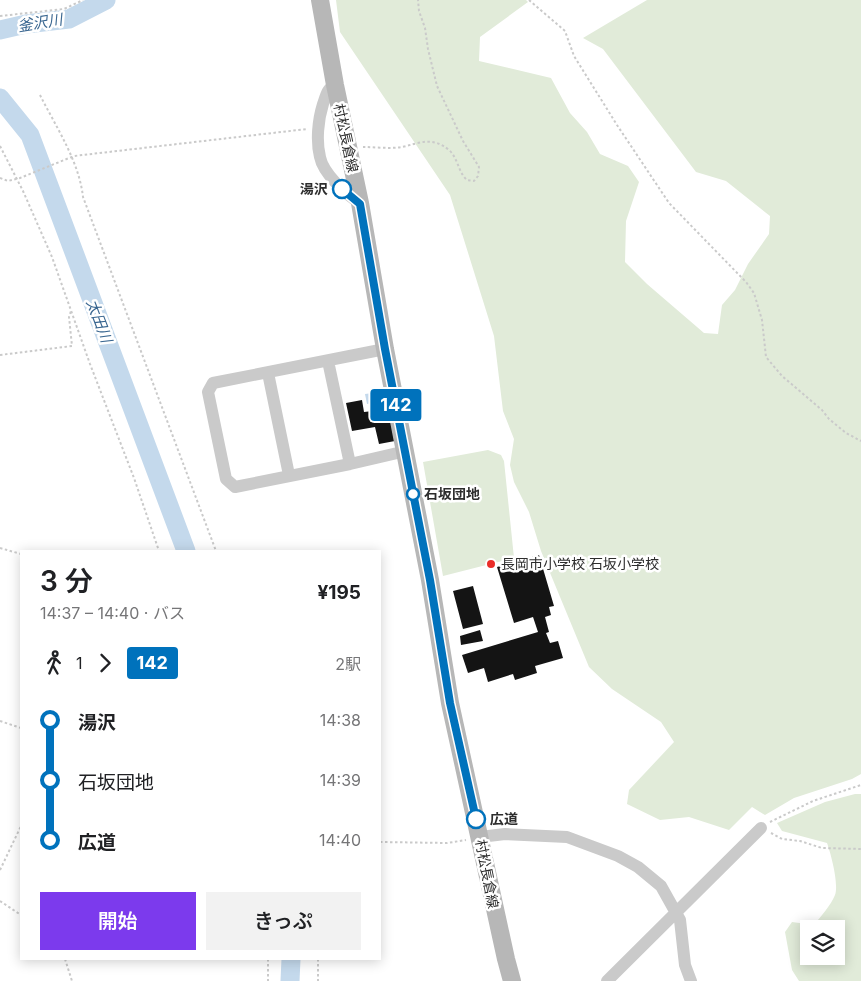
<!DOCTYPE html>
<html lang="ja">
<meta charset="utf-8">
<style>
body{margin:0;font-family:Inter,"Noto Sans JP",sans-serif;background:#f2f2f2;color:#202124;height:100vh;display:flex;flex-direction:column;font-size:19px;white-space:nowrap}
*{box-sizing:border-box;margin:0}
p{font-size:16px;color:#757577}
.icon{flex:none;width:28px;height:28px;fill:none;stroke:currentColor;stroke-width:2;stroke-linecap:round;stroke-linejoin:round}
.map{position:relative;flex:1;overflow:hidden}
.drawer{position:absolute;left:20px;top:550px;width:361px;height:410px;display:flex;flex-direction:column;background:#fff;border-radius:0px;box-shadow:0 2px 12px #0003}
.drawer>*{flex:none}
.badge{padding:0 10px;border-radius:4px;font-size:18px;line-height:32px}
.fabs{position:absolute;left:800px;top:920px;display:grid;gap:10px}
.fabs a{display:grid;place-items:center;width:45px;height:45px;border-radius:0px;background:#fff;box-shadow:0 2px 12px #0003;font-size:25px}
.map>.badge{position:absolute;translate:-50% -50%;box-shadow:0 0 0 2px #fff}
.legs{display:flex;align-items:center;gap:8px;height:55px;padding:0 20px;font-size:16px}
.legs p{margin-inline-start:auto}
.summary{display:flex;align-items:center;justify-content:space-between;height:85px;padding:0 20px}
h1{font-size:28px;font-weight:600;line-height:38px}
.button{display:flex;gap:10px;margin-top:auto;padding:10px 20px}
.button a{flex:1;height:58px;border-radius:0px;background:#7c3aed;color:#fff;font-size:20px;font-weight:600;line-height:58px;text-align:center}
.button a+a{background:#f2f2f2;color:#202124}
ul{padding:0 20px;list-style:none}
li{display:flex;align-items:center;gap:18px;height:60px;font-size:19px}
li i{display:grid;place-items:center;width:8px;height:100%;margin:0 6px;background:currentColor}
li i::after{content:'';width:12px;height:12px;margin:-6px;border:4px solid;border-radius:50%;background:#fff}
li p{margin-inline-start:auto}
li:first-child i{background:linear-gradient(#0000 50%,currentColor 0)}
li:last-child i{background:linear-gradient(currentColor 50%,#0000 0)}
.map>svg:first-child{display:block}
.green{fill:#e1ebd9;fill-rule:evenodd}
.water{fill:#c4d9ec}
.lines{fill:none;stroke-linecap:round;stroke-linejoin:round}
.river{stroke:#c4d9ec;stroke-width:19}
.building{fill:#141414}
.path{stroke:#cacaca;stroke-width:2;stroke-dasharray:2.5 2.5;stroke-linecap:butt}
.minor{stroke:#cacaca;stroke-width:12}
.secondary{stroke:#b7b7b7;stroke-width:18}
.line-1-casing{stroke:#fff;stroke-width:11}
.line-1{stroke:#0072bc;stroke-width:8}
.stop-1-dot{fill:#fff;stroke:#0072bc;stroke-width:2.5}
.poi-dot{fill:#ea2d28;stroke:#fff;stroke-width:2}
.labels{text-anchor:middle;stroke-width:5;stroke-linejoin:round;paint-order:stroke}
.street-label{font-size:14px;fill:#2d2d2d;stroke:#fff}
.stop-label{font-size:14px;font-weight:bold;fill:#2d2d2d;stroke:#fff;text-anchor:start}
.poi-label{font-size:14px;fill:#2d2d2d;stroke:#fff;text-anchor:start}
.water-label{font-size:15px;font-style:italic;fill:#396690;stroke:#fff}
</style>
<div class="map">
<svg width="861" height="981" viewBox="0 0 861 981">
<rect width="100%" height="100%" fill="#fff"/>
<path class="green" d="M336,0H526L528,2L480,37L479,61L551,78L570,113L587,132L600,154L628,166L639,182L626,221L625,262L647,284L704,333L718,334L722,305L735,290L748,264L769,234L770,216L726,181L696,172L603,49L583,38L647,0H861V774L852,779L794,798L765,815L752,807L729,830L689,817L660,820L627,804L629,790L674,742L661,722L612,689L589,667L541,551L529,512L514,482L510,465L514,439L503,411L494,336L450,195L340,32Z
M488,450L501,455L504,461L514,558L443,576L423,462Z
M855,794H861V981H799L792,970L785,932L792,922L814,925C821,916 831,905 835,895C839,884 831,854 827,843L782,831L777,823L825,802ZM809,929H836V956H809Z"/>
<path class="water" d="M388,391L389,400L367,404L365,394Z"/>
<g class="lines">
<path class="river" d="M0,30L26,24L69,19L106,0
M0,98L30,135L186,551
M290,981L291,959"/>
</g>
<path class="building" d="M362,400L364,412L373,411L372,407L387,404L395,441L379,444L375,427L352,431L346,403Z
M539,555L554,606L549,607L551,615L545,617L549,632L546,633L550,643L558,641L563,658L535,666L537,673L515,680L513,674L488,682L484,668L468,673L462,655L538,632L533,617L514,623L497,567Z
M473,586L483,624L463,629L453,591Z
M480,630L483,641L461,645L460,636Z"/>
<g class="lines">
<path class="path" d="M529,0L565,31L574,56L617,125L669,203L746,282L754,293L762,320L766,357L782,376L822,410L829,419L846,433L861,441
M0,16L64,9L83,0
M40,95C56,127 79,161 83,197L216,551
M0,146L23,191L52,257L90,364L134,478L159,551
M363,147C375,147 390,149 402,147C420,143 432,136 449,150C458,158 458,172 467,180L474,181L478,176L479,167L463,141L437,86L428,49L425,28L419,11L418,0
M0,178L8,181L20,178L74,156L307,129
M0,355L72,346L69,317L71,311
M0,548L21,554
M0,721L21,728
M770,822L813,801L861,785
M771,833L782,839L800,841L822,848L861,849
M380,842L447,843L466,840
M0,870L21,826
M0,901L21,915
M65,959L72,981
M268,959V981
M318,959V981"/>
<path class="minor" d="M335,85C327,88 326,96 323,104C318,120 316,141 320,157C323,173 346,195 360,203
M385,349L213,383L208,392L226,479L235,487L350,464L406,451
M328,361L350,464
M268,373L289,475
M480,837L505,834L567,837L618,856L638,867L661,886L680,920L685,965L691,981
M607,981L761,828"/>
<path class="secondary" d="M320,0L335,85L360,203L385,349L430,580L450,703L506,959L512,981"/>
</g>
<g class="lines">
<defs>
<path id="line-1" d="M342,189L360,204L385,349L430,580L450,703L476,819"/>
</defs>
<use href="#line-1" class="line-1-casing"/>
<use href="#line-1" class="line-1"/>
</g>
<g class="stop-1-dot">
<circle cx="342" cy="189" r="9"/>
<circle cx="413" cy="494" r="6"/>
<circle cx="476" cy="819" r="9"/>
</g>
<circle class="poi-dot" cx="491" cy="564" r="5"/>
<g class="labels">
<g class="street-label">
<text transform="translate(346 138) rotate(78)" y="5">村松長倉線</text>
<text transform="translate(487 874) rotate(79)" y="5">村松長倉線</text>
</g>
<g class="stop-label">
<text x="328" y="194" text-anchor="end">湯沢</text>
<text x="424" y="499">石坂団地</text>
<text x="490" y="824">広道</text>
</g>
<g class="poi-label">
<text x="501" y="569">長岡市小学校 石坂小学校</text>
</g>
<g class="water-label">
<text transform="translate(40 23) rotate(-9)" y="5">釜沢川</text>
<text transform="translate(99 321) rotate(69)" y="5">太田川</text>
</g>
</g>
</svg>
<div class="fabs">
<a><svg class="icon" aria-label="layers" viewBox="0 0 24 24"><path d="M12 4l9 5-9 5-9-5zM3 14l9 5 9-5"/></svg></a>
</div>
<b class="badge" style="left:396px;top:405px;background:#0072bc;color:#fff">142</b>
<section class="drawer">
<div class="summary"><div><h1>3 分</h1><p>14:37 – 14:40 · バス</p></div><b>¥195</b></div>
<div class="legs"><svg class="icon" aria-label="walk" viewBox="0 0 24 24"><circle cx="13" cy="4" r="2"/><path d="M13 8l-2 6 4 7M11 14l-3 7M7 12l3-4h3l4 4"/></svg>1<svg class="icon" aria-label="forward" viewBox="0 0 24 24"><path d="M9 5l7 7-7 7"/></svg><b class="badge" style="background:#0072bc;color:#fff">142</b><p>2駅</p></div>
<ul>
<li><i style="color:#0072bc"></i><b>湯沢</b><p>14:38</p></li>
<li><i style="color:#0072bc"></i><span>石坂団地</span><p>14:39</p></li>
<li><i style="color:#0072bc"></i><b>広道</b><p>14:40</p></li>
</ul>
<div class="button"><a>開始</a><a>きっぷ</a></div>
</section>
</div>
